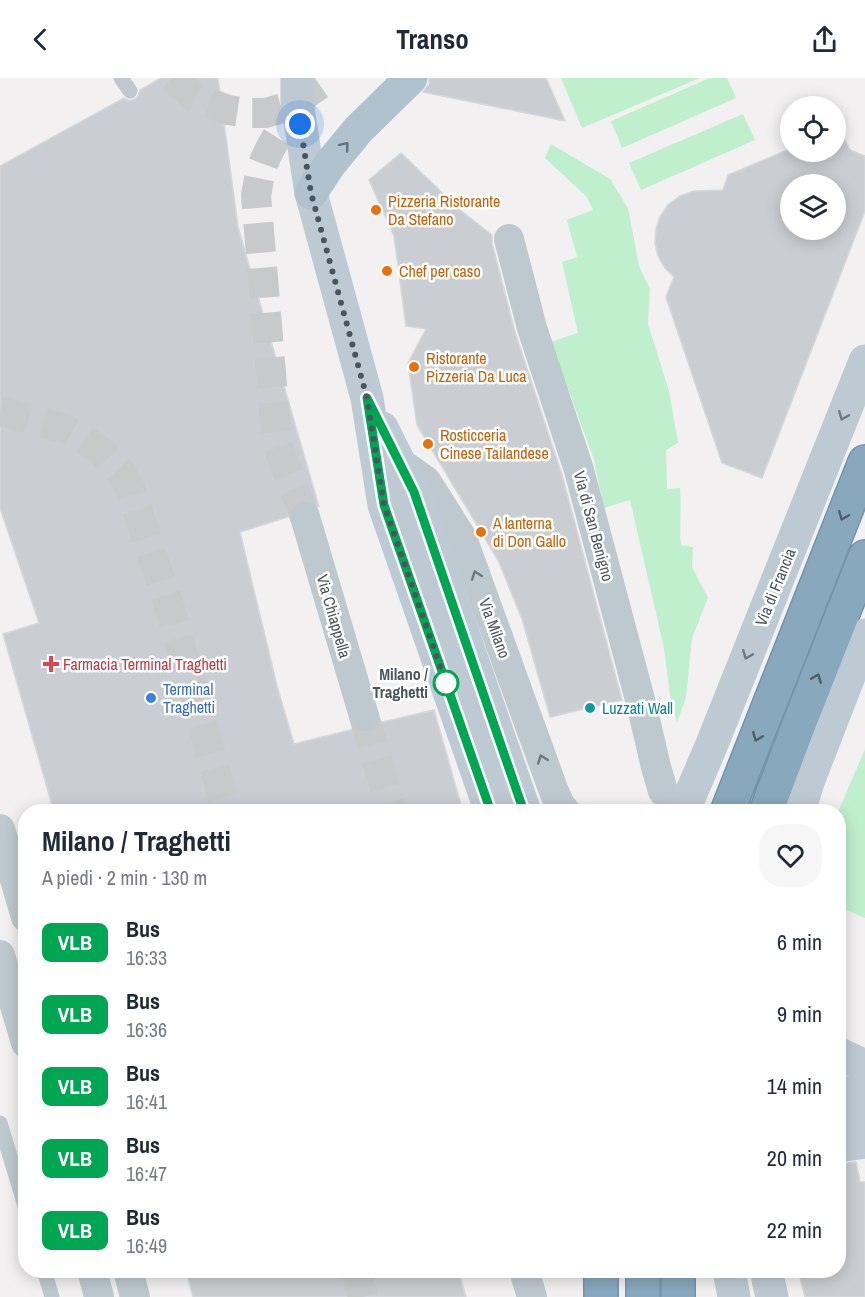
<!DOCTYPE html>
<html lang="it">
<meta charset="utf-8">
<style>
body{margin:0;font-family:"Archivo Narrow",sans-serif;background:#f6f6f7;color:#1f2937;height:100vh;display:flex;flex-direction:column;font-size:22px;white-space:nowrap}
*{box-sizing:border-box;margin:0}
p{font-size:20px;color:#747a83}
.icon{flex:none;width:33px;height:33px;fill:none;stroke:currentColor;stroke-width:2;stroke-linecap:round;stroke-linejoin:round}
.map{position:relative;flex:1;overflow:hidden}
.details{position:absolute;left:18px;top:726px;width:828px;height:474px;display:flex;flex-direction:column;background:#fff;border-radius:24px;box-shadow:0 3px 15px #0003}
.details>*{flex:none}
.badge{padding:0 12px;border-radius:9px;font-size:21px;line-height:39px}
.fabs{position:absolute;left:780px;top:18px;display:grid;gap:12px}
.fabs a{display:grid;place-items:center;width:66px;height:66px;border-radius:50%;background:#fff;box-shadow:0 3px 15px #0003;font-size:30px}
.you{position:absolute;width:30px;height:30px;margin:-15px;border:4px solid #fff;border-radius:50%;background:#1a73e8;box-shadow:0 0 0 9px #1a73e833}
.map>.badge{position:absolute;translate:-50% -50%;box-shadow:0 0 0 3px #fff}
.round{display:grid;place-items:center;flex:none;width:63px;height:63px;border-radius:24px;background:#f6f6f7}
.headline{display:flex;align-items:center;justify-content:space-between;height:102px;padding:0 24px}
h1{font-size:28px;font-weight:700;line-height:45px}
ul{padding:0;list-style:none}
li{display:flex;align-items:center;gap:18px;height:72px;padding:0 24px}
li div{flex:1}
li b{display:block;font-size:22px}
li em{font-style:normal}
li .badge{min-width:66px;font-weight:700;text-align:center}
header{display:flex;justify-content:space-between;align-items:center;height:78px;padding:0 24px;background:#fff;font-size:27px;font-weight:700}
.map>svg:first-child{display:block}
.green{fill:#bfefcd}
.building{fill:#caced2;stroke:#d4d7db;stroke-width:1.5;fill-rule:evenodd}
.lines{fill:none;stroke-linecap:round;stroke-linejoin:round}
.street-tunnel{stroke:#c8c9cb;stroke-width:30;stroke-dasharray:30 15;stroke-linecap:butt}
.highway-casing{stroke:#7493aa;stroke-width:36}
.lane{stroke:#bec9cf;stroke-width:15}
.street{stroke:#bec9cf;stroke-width:30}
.secondary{stroke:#becad3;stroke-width:33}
.primary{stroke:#b0c2ce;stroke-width:33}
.highway{stroke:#88a8be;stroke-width:33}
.oneway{stroke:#627079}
.oneway2{stroke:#6b7880}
.oneway3{stroke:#4e5d67}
.oneway4{stroke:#6b787f}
.line-casing{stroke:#fff;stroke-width:14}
.line{stroke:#00a651;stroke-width:9}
.walk{stroke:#48555d;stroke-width:6;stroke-dasharray:0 10.8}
.food-dot{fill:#e8710a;stroke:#fff;stroke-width:2}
.health-dot{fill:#e0444e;stroke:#fff;stroke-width:2}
.stop-dot{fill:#fff;stroke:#00a651;stroke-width:3}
.shop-dot{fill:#3f7fe0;stroke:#fff;stroke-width:2}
.culture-dot{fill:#0f9aa8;stroke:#fff;stroke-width:2}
.labels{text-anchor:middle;stroke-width:5;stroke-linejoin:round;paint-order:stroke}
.food-label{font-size:16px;fill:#c56008;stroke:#fff;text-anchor:start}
.street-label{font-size:16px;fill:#48555d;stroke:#fff}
.health-label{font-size:16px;fill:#be3a42;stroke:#fff;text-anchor:start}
.stop-label{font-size:16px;font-weight:bold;fill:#48555d;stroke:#fff;text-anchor:end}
.shop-label{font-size:16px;fill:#366cbe;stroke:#fff;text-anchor:start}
.culture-label{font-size:16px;fill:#0d838f;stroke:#fff;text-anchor:start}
</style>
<header><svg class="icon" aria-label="back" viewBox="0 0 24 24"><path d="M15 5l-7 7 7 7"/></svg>Transo<svg class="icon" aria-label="share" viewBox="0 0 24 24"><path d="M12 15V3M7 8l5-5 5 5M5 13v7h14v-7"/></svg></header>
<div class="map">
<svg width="865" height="1219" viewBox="0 0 865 1219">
<rect width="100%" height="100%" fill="#f2f0f0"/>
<path class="green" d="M561,0H700L582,50Z
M710,0H727L736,20L622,70L611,43Z
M743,36L755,62L641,112L629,85Z
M551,66L610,101L628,130L639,188L650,211L648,246L669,313L678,365L666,372L667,411L680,410C682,429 679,448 681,467L693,469L692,489L708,520L692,560L686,619L677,645L670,617L664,570L630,422L604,430L594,382L568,310L550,264L578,255L562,184L577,179L567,142L593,132L587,119L545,80Z
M865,671V840L839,829L838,734Z"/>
<path class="building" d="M161,0H218L238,149L319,429L316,426L310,422L300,423L292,428L288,434V439L240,454L277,608L294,666L354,651L361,655H368L376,650L379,645L434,632L463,734H54L3,556L39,545L0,430V88L124,20L130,23L135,21L138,18L140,12Z
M429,0H546L565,43L423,14L429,6Z
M839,51L850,72L865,78V133L762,400L722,385L666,219L674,199L665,190L658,178L655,165L656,151L660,139L668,127L680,118L694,113L723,112L728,97L790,71V74H836V52ZM790,106H836V152H790Z
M401,75L460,132L492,157V165L515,254L562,397L622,622L550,639L522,541L498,482L417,347L408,285L426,251L406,248L394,158L369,102Z
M856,1084L860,1104H865V1219H805L798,1192H838V1086Z
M186,1192H458L466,1219H193Z"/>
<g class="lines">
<path class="street-tunnel" d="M172,0L194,19L228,32L248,35H266L289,28L329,0
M0,333L64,350L82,360L101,373L120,393L130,410L170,531L227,734
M305,439L277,366L256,117C258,108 259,98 262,89C272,61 291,38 309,15
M364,638L392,734
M356,1192L363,1219"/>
<defs>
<path id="highway" d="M727,734L865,384
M766,734L796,654L865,479
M601,1219V1192
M643,1219V1192
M678,1219V1192"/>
</defs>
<use href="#highway" class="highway-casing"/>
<path class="lane" d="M121,0L130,13
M0,1045L26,1131
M44,1192L52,1219"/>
<path class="street" d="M509,161L532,250L579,392L642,629L656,689L663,713L679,734
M399,384L426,403L462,460L553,711L560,727L566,734
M305,439L364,638
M0,751L26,839
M0,877L26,965
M92,1192L99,1219
M128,1192L135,1219
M524,1192L532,1219"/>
<path class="secondary" d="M297,0V23L311,115L367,320L384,427L491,734
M382,350L414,414L525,734
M683,734L712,666L865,283
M799,734L808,704L865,557
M838,975L865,988
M838,1013L846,1015L865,1017
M838,1042L865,1043
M838,1068L865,1064
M729,1192L734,1219
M766,1192L772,1219"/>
<path class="primary" d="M311,115L330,86L358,52L411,0"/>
<use href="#highway" class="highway"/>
</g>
<defs><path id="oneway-chevron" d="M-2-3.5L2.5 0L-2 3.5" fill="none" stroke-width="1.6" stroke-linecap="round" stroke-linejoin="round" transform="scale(1.5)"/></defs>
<use class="oneway" href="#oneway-chevron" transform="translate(345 68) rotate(-50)"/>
<g class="oneway2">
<use href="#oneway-chevron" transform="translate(843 338) rotate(112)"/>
<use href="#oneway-chevron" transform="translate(747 577) rotate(112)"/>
</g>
<g class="oneway3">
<use href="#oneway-chevron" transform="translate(843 438) rotate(112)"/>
<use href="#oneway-chevron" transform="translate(817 600) rotate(-68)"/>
<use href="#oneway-chevron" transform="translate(757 659) rotate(112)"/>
</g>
<g class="oneway4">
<use href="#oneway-chevron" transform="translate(476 497) rotate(-110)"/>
<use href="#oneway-chevron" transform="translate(542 681) rotate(-110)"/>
</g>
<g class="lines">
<defs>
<path id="line" d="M491,734L384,427L367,320L414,414L524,734"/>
</defs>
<use href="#line" class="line-casing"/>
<use href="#line" class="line"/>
<path class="walk" d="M300,46L311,115L367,320L384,427L446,605"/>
</g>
<g class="food-dot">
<circle cx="376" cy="132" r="6"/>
<circle cx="387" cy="193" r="6"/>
<circle cx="414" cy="289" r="6"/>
<circle cx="428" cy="366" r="6"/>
<circle cx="481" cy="454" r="6"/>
</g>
<path class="health-dot" d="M48 577h6v6h6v6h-6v6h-6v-6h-6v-6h6z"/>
<circle class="stop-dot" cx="446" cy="605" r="12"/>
<circle class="shop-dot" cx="151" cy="620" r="6"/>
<circle class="culture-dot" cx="590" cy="630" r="6"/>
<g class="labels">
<g class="food-label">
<text x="388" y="129">Pizzeria Ristorante<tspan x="388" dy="18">Da Stefano</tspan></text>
<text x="399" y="199">Chef per caso</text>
<text x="426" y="286">Ristorante<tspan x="426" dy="18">Pizzeria Da Luca</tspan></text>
<text x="440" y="363">Rosticceria<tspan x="440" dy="18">Cinese Tailandese</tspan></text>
<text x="493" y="451">A lanterna<tspan x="493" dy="18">di Don Gallo</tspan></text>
</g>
<g class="street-label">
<text transform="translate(594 448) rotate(75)" y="6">Via di San Benigno</text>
<text transform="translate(775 509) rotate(-68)" y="6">Via di Francia</text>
<text transform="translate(334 538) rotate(74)" y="6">Via Chiappella</text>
<text transform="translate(495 550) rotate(70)" y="6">Via Milano</text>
</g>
<g class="health-label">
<text x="63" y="592">Farmacia Terminal Traghetti</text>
</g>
<g class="stop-label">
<text x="428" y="602">Milano /<tspan x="428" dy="18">Traghetti</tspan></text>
</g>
<g class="shop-label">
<text x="163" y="617">Terminal<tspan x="163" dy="18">Traghetti</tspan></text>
</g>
<g class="culture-label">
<text x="602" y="636">Luzzati Wall</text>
</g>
</g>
</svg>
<div class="fabs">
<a><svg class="icon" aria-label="locate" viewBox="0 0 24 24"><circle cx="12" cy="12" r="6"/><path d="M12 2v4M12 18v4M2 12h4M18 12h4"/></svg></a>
<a><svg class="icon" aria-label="layers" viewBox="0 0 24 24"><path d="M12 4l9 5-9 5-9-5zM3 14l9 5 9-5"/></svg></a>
</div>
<div class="you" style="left:300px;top:46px"></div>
<section class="details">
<div class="headline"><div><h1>Milano / Traghetti</h1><p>A piedi · 2 min · 130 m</p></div><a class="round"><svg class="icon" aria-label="heart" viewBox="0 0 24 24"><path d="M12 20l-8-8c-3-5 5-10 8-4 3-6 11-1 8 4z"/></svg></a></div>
<ul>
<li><span class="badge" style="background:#00a651;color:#fff">VLB</span><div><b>Bus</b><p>16:33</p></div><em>6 min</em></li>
<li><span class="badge" style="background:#00a651;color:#fff">VLB</span><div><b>Bus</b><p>16:36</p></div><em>9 min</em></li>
<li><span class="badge" style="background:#00a651;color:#fff">VLB</span><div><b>Bus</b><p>16:41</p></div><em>14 min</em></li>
<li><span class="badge" style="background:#00a651;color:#fff">VLB</span><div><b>Bus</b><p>16:47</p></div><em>20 min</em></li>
<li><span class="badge" style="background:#00a651;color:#fff">VLB</span><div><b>Bus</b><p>16:49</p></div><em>22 min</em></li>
</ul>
</section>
</div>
